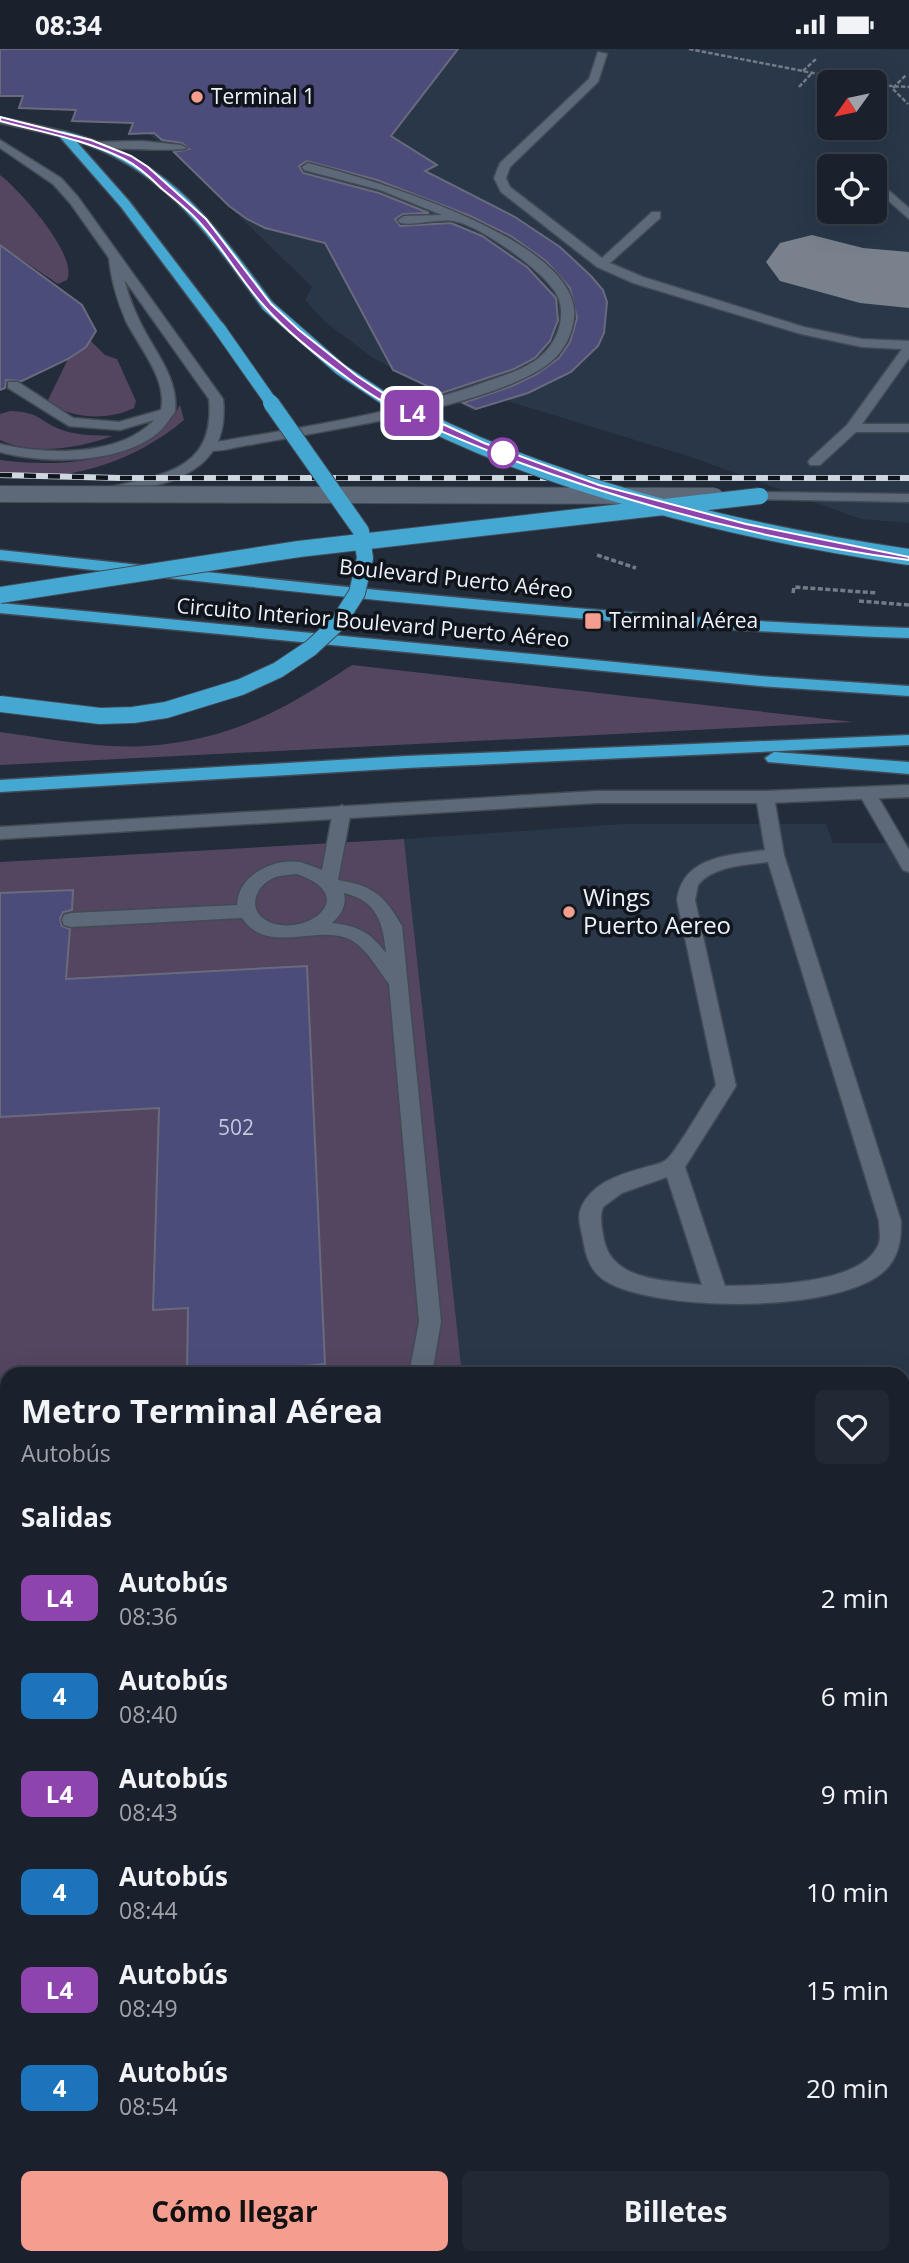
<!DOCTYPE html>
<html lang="es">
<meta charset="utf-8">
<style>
body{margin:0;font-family:"Open Sans",sans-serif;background:#232934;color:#f1f3f6;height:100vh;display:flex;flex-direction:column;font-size:26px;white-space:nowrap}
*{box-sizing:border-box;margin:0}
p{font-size:23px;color:#9fa3a9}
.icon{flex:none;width:38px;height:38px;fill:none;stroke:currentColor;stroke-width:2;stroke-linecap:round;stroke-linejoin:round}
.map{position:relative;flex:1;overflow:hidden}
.drawer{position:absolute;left:0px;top:1318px;width:910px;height:898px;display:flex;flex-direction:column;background:#1a212c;border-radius:21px 21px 0 0;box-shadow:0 7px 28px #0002,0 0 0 2px #383e48}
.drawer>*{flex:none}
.badge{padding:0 14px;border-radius:10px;font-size:24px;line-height:46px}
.needle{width:46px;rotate:237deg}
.buttons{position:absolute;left:817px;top:21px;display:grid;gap:14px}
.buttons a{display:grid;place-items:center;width:70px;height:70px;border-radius:10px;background:#1a212c;box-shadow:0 7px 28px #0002,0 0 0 2px #383e48;font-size:35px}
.map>.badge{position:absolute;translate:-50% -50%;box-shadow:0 0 0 4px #fff}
h2{padding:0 21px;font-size:26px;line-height:63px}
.round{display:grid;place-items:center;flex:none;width:74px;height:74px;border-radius:10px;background:#232934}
.headline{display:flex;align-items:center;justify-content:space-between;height:119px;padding:0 21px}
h1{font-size:33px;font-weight:700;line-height:52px}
.cta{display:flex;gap:14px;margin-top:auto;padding:14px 21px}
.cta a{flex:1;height:80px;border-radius:10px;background:#f59d8e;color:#111;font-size:28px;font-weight:700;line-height:80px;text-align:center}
.cta a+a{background:#232934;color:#f1f3f6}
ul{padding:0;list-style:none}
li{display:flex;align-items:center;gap:21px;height:98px;padding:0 21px}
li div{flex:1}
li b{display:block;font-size:26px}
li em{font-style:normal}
li .badge{min-width:77px;font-weight:700;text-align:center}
.status{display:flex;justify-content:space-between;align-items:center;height:49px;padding:0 35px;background:#1a212c;direction:ltr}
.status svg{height:19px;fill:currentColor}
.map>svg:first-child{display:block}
.built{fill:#293749;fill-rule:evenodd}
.green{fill:#544560}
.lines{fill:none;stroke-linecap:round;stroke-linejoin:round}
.taxiway{fill:#78818c;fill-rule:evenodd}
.building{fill:#4c4c7b;stroke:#6a6a7d;stroke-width:2}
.service-casing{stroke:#424a55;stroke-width:3}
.tertiary-casing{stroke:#424a55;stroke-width:3}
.secondary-casing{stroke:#424a55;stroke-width:3}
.motorway-casing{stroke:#424a55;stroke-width:3}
.path-far1{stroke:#737b87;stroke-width:2.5;stroke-dasharray:4.5 2;stroke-linecap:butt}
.path{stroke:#737b87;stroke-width:3.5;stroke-dasharray:5 2.5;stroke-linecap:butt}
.service{fill:#5d6978;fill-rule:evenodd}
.tertiary{fill:#5d6978;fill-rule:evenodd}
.secondary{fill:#5d6978;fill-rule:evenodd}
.motorway{fill:#44a8d2;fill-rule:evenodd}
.rail-casing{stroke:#ced6df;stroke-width:6}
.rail{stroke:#10151b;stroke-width:4.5;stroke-dasharray:12;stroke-linecap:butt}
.tertiary-bridge-casing{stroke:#424a55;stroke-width:18;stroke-linecap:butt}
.motorway-bridge-far1-casing{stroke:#424a55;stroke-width:14;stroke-linecap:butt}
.motorway-bridge-casing{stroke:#424a55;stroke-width:18;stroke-linecap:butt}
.path-bridge{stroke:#737b87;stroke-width:3.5;stroke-dasharray:5 2.5;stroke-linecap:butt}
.tertiary-bridge{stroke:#5d6978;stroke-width:16}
.motorway-bridge-far1{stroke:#44a8d2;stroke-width:12}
.motorway-bridge{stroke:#44a8d2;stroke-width:16}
.line{fill:#8e44ad;stroke:#fff;stroke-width:2}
.poi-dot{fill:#f59d8e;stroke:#10151b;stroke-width:2.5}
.stop-dot{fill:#fff;stroke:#8e44ad;stroke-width:3.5}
.labels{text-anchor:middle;stroke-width:7;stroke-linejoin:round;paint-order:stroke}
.far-poi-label{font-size:21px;fill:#ebf2fb;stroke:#10151b;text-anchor:start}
.far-street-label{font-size:21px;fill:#ebf2fb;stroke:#10151b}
.number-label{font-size:21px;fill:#c3c8db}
.poi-label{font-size:24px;fill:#ebf2fb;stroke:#10151b;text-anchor:start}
</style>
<div class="status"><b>08:34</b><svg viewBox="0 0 49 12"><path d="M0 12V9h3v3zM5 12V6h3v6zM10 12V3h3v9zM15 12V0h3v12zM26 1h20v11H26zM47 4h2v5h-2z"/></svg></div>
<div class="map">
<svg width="909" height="2214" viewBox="0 0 909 2214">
<rect width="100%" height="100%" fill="#232c3a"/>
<path class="built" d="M0,0H909V474L861,470L691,408L507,352L473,362L372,308L325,273L305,251L312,238L170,100L130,73L0,44ZM830,33H875V79H830ZM830,117H875V163H830Z
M623,775H826L833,794H909V2214H0V2044L7,2043V2208H903V1325H462L404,790Z"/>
<path class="green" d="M0,126C19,140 79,207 67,231L58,235L0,196Z
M90,291L105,306L117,310L136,352L134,359C107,372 72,370 47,353L68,310Z
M180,356L184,371C130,416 70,431 0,429V411C57,419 150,415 180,356Z
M10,362C41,363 38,372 62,381C78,387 96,386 113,387C79,399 34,407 0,391V365Z
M352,616L853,673L0,716V683C47,689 97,700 145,697C229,692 284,661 352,616Z
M404,790L462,1325H7V2043L0,2044V813Z"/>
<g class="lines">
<path class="taxiway" d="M812,186L863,199L909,203V259L860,254L780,232L766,213L780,194Z"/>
</g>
<path class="building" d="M0,0H458L391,87L437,116L425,122L515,168L560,198L591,227L603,241L607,253L604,284L598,297L571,323L528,344L476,360L463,354L512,337L537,325L559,309L570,293L577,269L570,239L546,212L511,187L468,166L377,131L307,112L299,117L303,124L379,144L429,164L403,165L395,170L400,177L451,174L482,187L527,218L556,249L558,271L550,292L535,309L514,320L442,344L393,321L325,194L265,179L247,170L229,157L174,103L189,100L182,94L162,91L154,84L129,85L133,74L72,72L76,61L19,59L23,47H0Z
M0,196L82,256L96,282L86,298L68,310L22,332L6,331L5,339L0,341Z
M73,841L72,861L63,863L60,870L62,877L70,880L66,930L307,917L325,1315L293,1318V1325H187L188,1259L153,1261L159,1059L0,1068V844Z"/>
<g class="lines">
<defs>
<path id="service" d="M598,3L607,5L598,33L510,118L506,129L510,138L602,209L652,163H660V169L610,214L643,228L804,278L862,290L909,292V309L862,375H909V383H856L820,416H810L808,413L810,410L847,376L902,300L862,298L801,285L633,234L597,218L501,143L494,129L500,114L589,30Z
M142,92L181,96L187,99C181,103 113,99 99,99L93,96L99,93Z
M308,114C367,129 583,191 574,269C572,285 565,300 553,311C515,345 394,370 342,379C310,385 279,391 248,396C235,398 218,404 206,401L204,398L206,395L211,394C303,378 397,365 485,333C505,326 527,320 542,306C558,292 566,267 558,248C547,224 484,180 458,173C440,168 418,177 400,174L398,171L404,167L442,166L380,141L304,121L302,118Z
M887,140L909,159V170L883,147L881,144Z
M115,205L121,209C123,232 130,252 140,273C154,302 179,329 175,363C168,372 163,381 154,387C115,415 44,415 0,403V395C45,406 120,408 154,371L120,381L69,377L8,339V333H18L73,369L119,373L161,361C168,331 139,298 126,272C117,251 111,231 109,209Z
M868,739L874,741L909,801V823L903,821L859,745Z
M765,742L774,748L784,806L901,1172C901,1189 900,1203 889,1217C850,1266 653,1264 604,1231C590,1222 585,1205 583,1190C581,1180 577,1168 581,1159C592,1133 621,1125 646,1118C652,1116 661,1115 666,1111C675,1105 707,1049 716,1036L677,851C683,807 729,806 765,801L756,748ZM768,813L879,1172C879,1179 881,1188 879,1194C864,1237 762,1236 725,1237L685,1118L736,1037L695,851L698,836C713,817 745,816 768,813ZM667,1128L702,1236C667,1231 613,1233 604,1191C602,1180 599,1169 603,1158L622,1144Z
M342,756L351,762L338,831C374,837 384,846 402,877L441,1273L432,1325H409L419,1273L389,935C378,921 366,898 349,890C316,875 267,907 242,869L71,878L64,876L62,871L64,866L71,864L237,856C238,826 273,809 300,813C307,815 315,818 322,821L333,762ZM297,825C366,849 298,893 264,870C246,857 258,834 276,828C282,826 290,826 297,825ZM344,844C378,852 383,875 386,904C370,883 358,877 332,874C341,866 347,856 344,844Z
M909,1340V1360L903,1361V1341Z
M759,2208H794L797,2214H761Z"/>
<path id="tertiary" d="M0,68L67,83L69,85L63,88L0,74Z
M0,91L61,129L78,148L223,350C231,425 167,436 107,447L100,443L102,440C158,426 216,424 209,350L70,154L53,135L0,99Z
M760,443L909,445V453L755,450L753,447L755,444Z"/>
<path id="secondary" d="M909,736V748L765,754H597L0,790V778L597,742H765Z"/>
<path id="motorway" d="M63,82C171,109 210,171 273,254V260H263C210,188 165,120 76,92L129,152L226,279L224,282H214L121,158L59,87V83Z
M0,501C303,533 605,569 909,579V589C604,579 303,543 0,511Z
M0,554L760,627L909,637V647L760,637L0,564Z
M909,686V696L406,719L0,743V731L406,707Z
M774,703L909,713V725L768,713L765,709Z"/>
</defs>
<use href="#service" class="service-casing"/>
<use href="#tertiary" class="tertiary-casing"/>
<use href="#secondary" class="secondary-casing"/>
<use href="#motorway" class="motorway-casing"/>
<path class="path-far1" d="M689,0L860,33
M803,22L817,9
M875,36L909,38
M799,38L812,24
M893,39L906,26
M893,40L908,55"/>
<path class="path" d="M597,506L636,519
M793,544L794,538L877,544"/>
<use href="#service" class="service"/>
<use href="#tertiary" class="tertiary"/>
<use href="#secondary" class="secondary"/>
<use href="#motorway" class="motorway"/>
<defs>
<path id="rail" d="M0,426L120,429H909"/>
</defs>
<use href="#rail" class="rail-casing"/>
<use href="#rail" class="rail"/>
<defs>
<path id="tertiary-bridge" d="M0,445L715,447"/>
<path id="motorway-bridge-far1" d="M268,257L340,320L394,356
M219,279L273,356"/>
<path id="motorway-bridge" d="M391,354C543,437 739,483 909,508
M0,546L299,500L760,447
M0,655L100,667L133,666L166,661L241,638L278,621L311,599L338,574L357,544L365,509L361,482L271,354"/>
</defs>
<use href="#tertiary-bridge" class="tertiary-bridge-casing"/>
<use href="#motorway-bridge-far1" class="motorway-bridge-far1-casing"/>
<use href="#motorway-bridge" class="motorway-bridge-casing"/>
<path class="path-bridge" d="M859,552L909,556"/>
<use href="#tertiary-bridge" class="tertiary-bridge"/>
<use href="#motorway-bridge-far1" class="motorway-bridge-far1"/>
<use href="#motorway-bridge" class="motorway-bridge"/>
</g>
<path class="line" d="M0,68L91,91L131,107L148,118L206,170L271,255L299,281L357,327L392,350L434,371L484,394L599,436L746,475L909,508V511C775,493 642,459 515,412C458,390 398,367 349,330C320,309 289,285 265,258C241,232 224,200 200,174C189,161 174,150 161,139C150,128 138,117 124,110C84,90 40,83 0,72Z"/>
<g class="poi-dot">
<circle cx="197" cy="48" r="7"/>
<rect x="584" y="563" width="18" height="18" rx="3.5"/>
<circle cx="569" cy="863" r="7"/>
</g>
<circle class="stop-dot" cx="503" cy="404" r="14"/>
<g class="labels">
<g class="far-poi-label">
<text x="211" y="55">Terminal 1</text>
<text x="609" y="579">Terminal Aérea</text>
</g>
<g class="far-street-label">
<text transform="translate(456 530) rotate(6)" y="7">Boulevard Puerto Aéreo</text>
<text transform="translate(373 574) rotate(5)" y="7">Circuito Interior Boulevard Puerto Aéreo</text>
</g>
<g class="number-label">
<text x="236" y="1086">502</text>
</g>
<g class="poi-label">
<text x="583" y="857">Wings<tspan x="583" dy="28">Puerto Aereo</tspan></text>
</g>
</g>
</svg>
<div class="buttons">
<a><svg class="needle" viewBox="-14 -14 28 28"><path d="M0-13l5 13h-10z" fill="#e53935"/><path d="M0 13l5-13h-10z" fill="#9fa3a9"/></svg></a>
<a><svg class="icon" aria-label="locate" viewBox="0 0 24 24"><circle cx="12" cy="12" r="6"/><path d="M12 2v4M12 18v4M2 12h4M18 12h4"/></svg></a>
</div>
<b class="badge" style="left:412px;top:364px;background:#8e44ad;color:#fff">L4</b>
<section class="drawer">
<div class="headline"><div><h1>Metro Terminal Aérea</h1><p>Autobús</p></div><a class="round"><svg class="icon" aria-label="heart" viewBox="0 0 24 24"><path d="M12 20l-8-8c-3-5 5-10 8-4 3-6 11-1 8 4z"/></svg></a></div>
<h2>Salidas</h2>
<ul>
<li><span class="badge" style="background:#8e44ad;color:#fff">L4</span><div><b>Autobús</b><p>08:36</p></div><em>2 min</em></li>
<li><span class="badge" style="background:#1c75bc;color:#fff">4</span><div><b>Autobús</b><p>08:40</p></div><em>6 min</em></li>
<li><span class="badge" style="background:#8e44ad;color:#fff">L4</span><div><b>Autobús</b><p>08:43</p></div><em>9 min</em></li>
<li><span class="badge" style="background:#1c75bc;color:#fff">4</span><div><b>Autobús</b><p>08:44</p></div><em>10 min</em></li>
<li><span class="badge" style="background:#8e44ad;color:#fff">L4</span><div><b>Autobús</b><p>08:49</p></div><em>15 min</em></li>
<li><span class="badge" style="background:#1c75bc;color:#fff">4</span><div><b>Autobús</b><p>08:54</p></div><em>20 min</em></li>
</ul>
<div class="cta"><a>Cómo llegar</a><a>Billetes</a></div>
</section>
</div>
